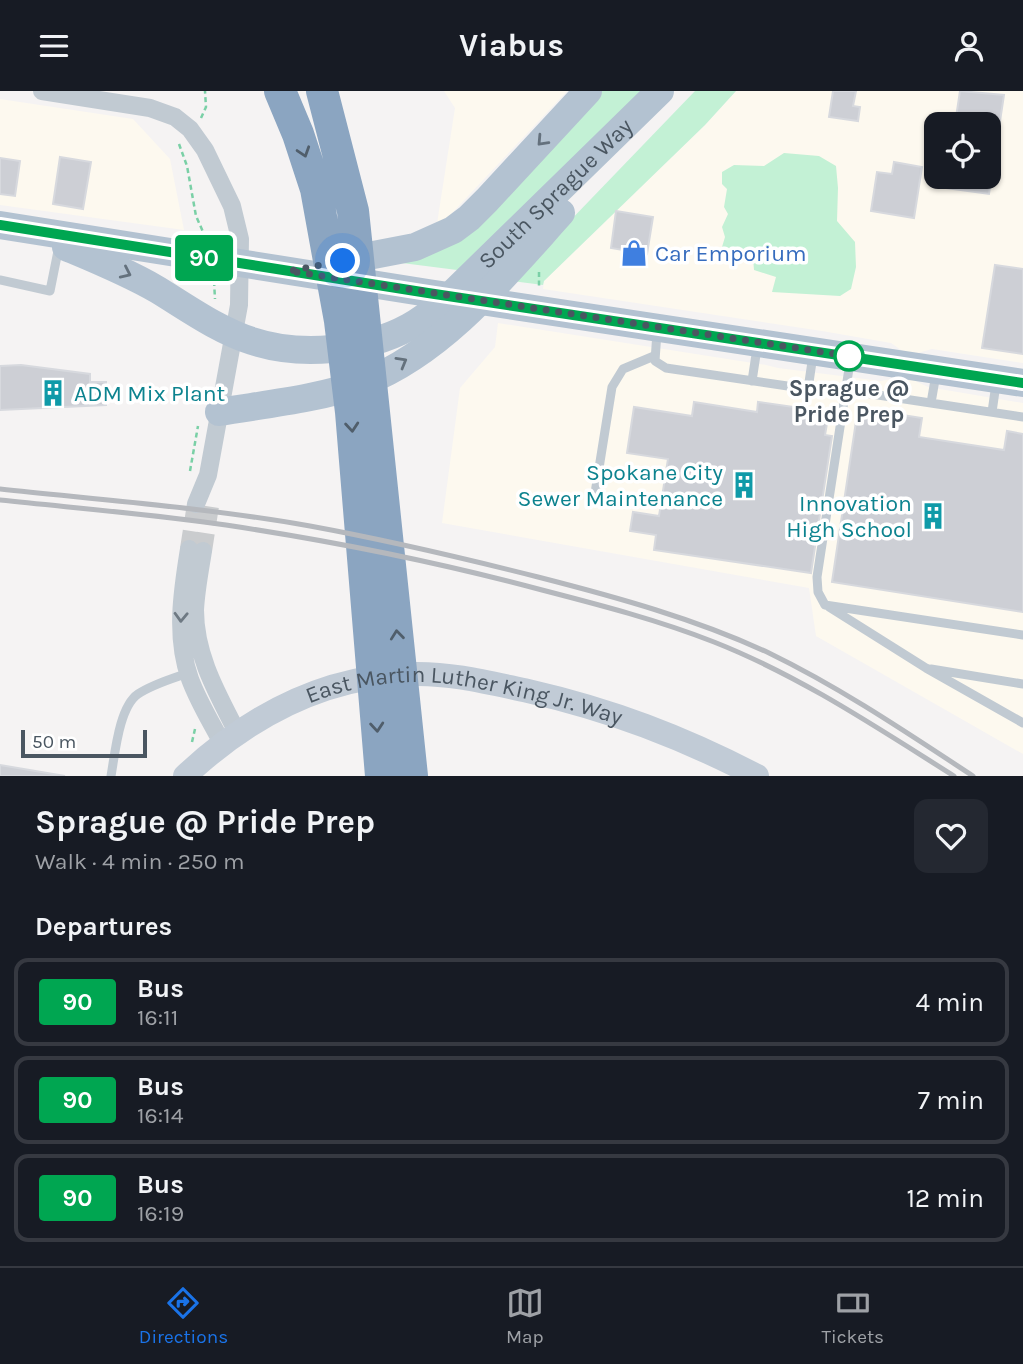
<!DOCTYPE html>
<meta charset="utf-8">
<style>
body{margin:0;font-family:Karla,sans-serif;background:#242831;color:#f1f3f6;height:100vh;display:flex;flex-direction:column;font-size:26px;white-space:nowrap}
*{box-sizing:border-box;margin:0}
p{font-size:23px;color:#9ea1a6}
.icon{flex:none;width:38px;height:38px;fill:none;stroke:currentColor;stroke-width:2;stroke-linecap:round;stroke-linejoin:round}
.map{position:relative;height:685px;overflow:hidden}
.side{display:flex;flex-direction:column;background:#171b24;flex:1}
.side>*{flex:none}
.badge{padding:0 14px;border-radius:5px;font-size:24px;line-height:46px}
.tools{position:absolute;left:924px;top:21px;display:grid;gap:14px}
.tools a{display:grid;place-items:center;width:77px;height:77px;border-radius:14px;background:#171b24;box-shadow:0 2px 5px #0004;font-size:35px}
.scale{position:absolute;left:21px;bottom:18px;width:126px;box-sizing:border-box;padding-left:7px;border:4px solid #4a5661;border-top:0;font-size:19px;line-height:24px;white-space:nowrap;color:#4a5661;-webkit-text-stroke:5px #fff;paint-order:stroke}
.you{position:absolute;width:35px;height:35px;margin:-18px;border:5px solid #fff;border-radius:50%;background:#1a73e8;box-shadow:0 0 0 10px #1a73e833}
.map>.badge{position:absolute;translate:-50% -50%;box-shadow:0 0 0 4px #fff}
h2{padding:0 35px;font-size:26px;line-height:63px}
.round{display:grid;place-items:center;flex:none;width:74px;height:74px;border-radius:14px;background:#242831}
.head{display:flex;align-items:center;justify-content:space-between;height:119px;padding:0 35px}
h1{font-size:33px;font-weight:700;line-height:52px}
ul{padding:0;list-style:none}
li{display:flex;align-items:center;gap:21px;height:88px;margin:0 14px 10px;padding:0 21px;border:4px solid #363941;border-radius:14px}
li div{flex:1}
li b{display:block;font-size:26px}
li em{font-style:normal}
li .badge{min-width:77px;font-weight:700;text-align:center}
header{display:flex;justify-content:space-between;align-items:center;height:91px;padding:0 35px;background:#171b24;font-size:32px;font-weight:700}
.dock{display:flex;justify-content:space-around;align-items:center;height:98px;border-top:2px solid #363941;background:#171b24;font-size:19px;color:#9ea1a6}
.dock a{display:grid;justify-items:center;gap:4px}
.dock .selected{color:#1a73e8}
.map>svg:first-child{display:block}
.commercial{fill:#fdf9ef;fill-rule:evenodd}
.green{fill:#c3f1d5}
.building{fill:#cdcfd5;stroke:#d7d9de;stroke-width:2}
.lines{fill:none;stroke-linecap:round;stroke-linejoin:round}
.street-tunnel{stroke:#caccce;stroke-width:18;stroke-dasharray:18 9;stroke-linecap:butt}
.path{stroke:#7ad0a6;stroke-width:2.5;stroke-dasharray:5 3.5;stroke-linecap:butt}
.lane{stroke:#c1cad2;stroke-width:9}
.street{stroke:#c1cad2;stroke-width:18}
.secondary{stroke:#c1cbd6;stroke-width:24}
.primary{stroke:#b3c2d1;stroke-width:28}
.highway{stroke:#8ba5c1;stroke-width:32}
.rail{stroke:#b5b8bd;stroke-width:5}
.oneway{stroke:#64717d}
.oneway2{stroke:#505e6b}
.oneway3{stroke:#6e7983}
.line-casing{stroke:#fff;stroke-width:16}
.line{stroke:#00a651;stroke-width:10}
.walk{stroke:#4a5661;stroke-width:7;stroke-dasharray:0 12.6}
.stop-dot{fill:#fff;stroke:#00a651;stroke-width:3.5}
.labels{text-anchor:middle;stroke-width:7;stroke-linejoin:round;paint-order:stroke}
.street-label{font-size:23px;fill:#4a5661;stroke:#fff}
.shop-label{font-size:23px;fill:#366cbe;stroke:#fff;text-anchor:start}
.stop-label{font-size:23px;font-weight:bold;fill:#4a5661;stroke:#fff}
.culture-label{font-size:23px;fill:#0d838f;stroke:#fff;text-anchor:end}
</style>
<header><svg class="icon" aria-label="menu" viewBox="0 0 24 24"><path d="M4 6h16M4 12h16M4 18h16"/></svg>Viabus<svg class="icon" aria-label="person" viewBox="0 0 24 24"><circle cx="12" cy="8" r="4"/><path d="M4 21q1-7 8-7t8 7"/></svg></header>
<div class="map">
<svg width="1023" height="685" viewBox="0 0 1023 685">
<rect width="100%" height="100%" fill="#f5f3f3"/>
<path class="commercial" d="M444,0H567L436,139L455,17Z
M736,0H1023V272L932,258L918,262L904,261L891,252L822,240L543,198L544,190L705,34ZM936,33H989V86H936Z
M0,8L133,28L170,68L184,139L0,114Z
M498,232L766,274L778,277L881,290L896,287L911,288L928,296L1023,312V663L816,545L809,497L442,432L460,297L495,256Z"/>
<path class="green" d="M602,0H646L465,180L402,172L506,98Z
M695,0H736L705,34L544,190L543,194L512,190Z
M784,62L819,65L836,75L838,97L837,130L855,151L856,176L851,198L840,205L772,201L776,186L754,179L753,166L722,156L725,146L722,136L728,123L724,116L727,98L722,93V81L734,74L764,75Z"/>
<path class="building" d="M833,0H856L853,15L860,16L858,30L829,26Z
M960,0L1004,4L989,103L945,97L947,86H989V33H955Z
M60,66L91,71L83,118L53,113Z
M0,67L20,70L15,105L0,103Z
M894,71L922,76L914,127L871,120L877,81L892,83Z
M616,120L653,126L647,163L611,157Z
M995,174L1023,178V263L982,257Z
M21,274L90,283V291H106V314L0,319V275Z
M694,311L757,321L758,311L829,321L825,344L832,345L811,482L654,459L656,444L630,440L633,421L659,425L668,368L627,362L634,316L692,325Z
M858,317L922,327L919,346L1004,359L1007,340L1023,343V521L832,491Z
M0,674L65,685H0Z"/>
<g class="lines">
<path class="street-tunnel" d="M189,458L196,413
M203,460L210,415"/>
<path class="path" d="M201,27L206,16L205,0
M179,53L187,75L196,125L204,143
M539,181V195
M214,190L215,208
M190,380L198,335
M192,651L195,638"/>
<path class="lane" d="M0,189L50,200L59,155
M657,241L655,270L666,277L808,298L813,264
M850,271L817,486L818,501L825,514L1023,544
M752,290L757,257
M845,299L1023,326
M931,312L936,283
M992,321L996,293
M595,402L612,296L623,278L654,265
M829,516L926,577L1023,632
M931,578L1023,593
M111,685C115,663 119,616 138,603C153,593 171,588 188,582"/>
<path class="street" d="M42,0L150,17L175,26L190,38L205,59L232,115L240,148L239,214L208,384L196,413
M189,458C182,501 175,546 190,588C198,610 211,631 222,652
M203,460C200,479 196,499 195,519C195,564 217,602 237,641"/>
<path class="secondary" id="s1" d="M185,685C248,626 324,585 412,583C452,582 490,592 528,600C611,619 682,646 757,685"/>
<g class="primary">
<path d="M0,134L428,202L1023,292"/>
<path id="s2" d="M66,156C97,169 129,182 158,199C189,218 218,239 252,250C300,266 365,260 409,236C422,229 433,220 444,211L660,0"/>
<path d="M337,171L415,156L453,139L469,127L487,109L588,0"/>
<path d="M219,321C267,313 319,308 365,291C443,261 506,183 561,122"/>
</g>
<path class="highway" d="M280,0L298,43L316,98L340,230L351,321L381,685
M322,0L353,120L412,685"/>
<path class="rail" d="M0,398C103,409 208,417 310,435C386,449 463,467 538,486C616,506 696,528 769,562C841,597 906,641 973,685
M0,409C75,417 151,423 226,434C332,450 438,471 542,499C600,514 658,529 714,551C800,585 876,636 954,685"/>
</g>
<defs><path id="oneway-chevron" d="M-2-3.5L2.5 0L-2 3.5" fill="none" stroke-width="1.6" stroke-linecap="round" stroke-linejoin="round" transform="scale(1.75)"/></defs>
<g class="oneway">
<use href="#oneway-chevron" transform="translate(542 50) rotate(133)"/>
<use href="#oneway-chevron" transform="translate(126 182) rotate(25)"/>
<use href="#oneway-chevron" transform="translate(402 271) rotate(-30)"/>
</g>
<g class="oneway2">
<use href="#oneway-chevron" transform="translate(304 61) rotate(72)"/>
<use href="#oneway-chevron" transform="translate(352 336) rotate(85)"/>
<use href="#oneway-chevron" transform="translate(397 544) rotate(-96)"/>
<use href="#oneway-chevron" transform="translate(377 636) rotate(85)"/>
</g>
<use class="oneway3" href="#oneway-chevron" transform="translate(181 526) rotate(92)"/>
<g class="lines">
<defs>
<path id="line" d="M0,134L428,202L1023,292"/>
</defs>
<use href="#line" class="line-casing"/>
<use href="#line" class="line"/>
<path class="walk" d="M343,170L289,180L849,265"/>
</g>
<defs>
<symbol id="shop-bare" viewBox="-9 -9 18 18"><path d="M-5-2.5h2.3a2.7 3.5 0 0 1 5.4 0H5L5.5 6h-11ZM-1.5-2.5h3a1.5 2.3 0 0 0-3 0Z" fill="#3f7fe0" stroke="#fff" stroke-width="2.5" paint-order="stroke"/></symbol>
<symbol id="building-bare" viewBox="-9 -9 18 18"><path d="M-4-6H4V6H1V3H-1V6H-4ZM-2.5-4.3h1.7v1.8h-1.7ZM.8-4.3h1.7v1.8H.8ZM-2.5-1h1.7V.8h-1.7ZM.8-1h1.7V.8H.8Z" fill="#0f9aa8" stroke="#fff" stroke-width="2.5" paint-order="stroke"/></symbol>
</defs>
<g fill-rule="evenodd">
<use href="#shop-bare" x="615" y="143" width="38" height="38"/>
<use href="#building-bare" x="34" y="283" width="38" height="38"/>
<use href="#building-bare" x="725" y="375" width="38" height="38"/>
<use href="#building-bare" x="914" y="406" width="38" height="38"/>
</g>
<circle class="stop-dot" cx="849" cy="265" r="14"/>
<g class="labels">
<g class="street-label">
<text dy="8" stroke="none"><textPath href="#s2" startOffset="569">South Sprague Way</textPath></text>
<text dy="8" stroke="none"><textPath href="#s1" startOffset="308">East Martin Luther King Jr. Way</textPath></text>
</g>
<g class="shop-label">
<text x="655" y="170">Car Emporium</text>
</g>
<g class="stop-label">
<text x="849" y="305">Sprague @<tspan x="849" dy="26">Pride Prep</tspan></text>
</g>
<g class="culture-label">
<text x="74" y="310" text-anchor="start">ADM Mix Plant</text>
<text x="723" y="389">Spokane City<tspan x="723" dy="26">Sewer Maintenance</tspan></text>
<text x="912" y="420">Innovation<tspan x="912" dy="26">High School</tspan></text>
</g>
</g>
</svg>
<div class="tools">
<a><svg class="icon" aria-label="locate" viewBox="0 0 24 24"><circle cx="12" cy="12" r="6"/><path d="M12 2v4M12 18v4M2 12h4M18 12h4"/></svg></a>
</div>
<div class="scale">50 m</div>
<div class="you" style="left:343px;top:170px"></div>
<b class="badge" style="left:204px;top:167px;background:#00a651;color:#fff">90</b>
</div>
<section class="side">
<div class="head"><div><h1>Sprague @ Pride Prep</h1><p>Walk · 4 min · 250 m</p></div><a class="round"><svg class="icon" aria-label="heart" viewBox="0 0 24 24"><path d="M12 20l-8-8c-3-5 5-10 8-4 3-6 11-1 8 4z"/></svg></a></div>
<h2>Departures</h2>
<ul>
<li><span class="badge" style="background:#00a651;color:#fff">90</span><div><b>Bus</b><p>16:11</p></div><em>4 min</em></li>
<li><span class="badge" style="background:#00a651;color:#fff">90</span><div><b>Bus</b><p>16:14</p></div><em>7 min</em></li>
<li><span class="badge" style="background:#00a651;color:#fff">90</span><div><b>Bus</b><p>16:19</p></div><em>12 min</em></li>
</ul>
</section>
<nav class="dock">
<a class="selected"><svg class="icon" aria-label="directions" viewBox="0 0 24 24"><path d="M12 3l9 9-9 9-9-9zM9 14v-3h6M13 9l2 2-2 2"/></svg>Directions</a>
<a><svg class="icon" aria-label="map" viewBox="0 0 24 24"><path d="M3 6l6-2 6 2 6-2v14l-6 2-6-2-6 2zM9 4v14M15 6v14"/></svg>Map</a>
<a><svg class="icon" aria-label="tickets" viewBox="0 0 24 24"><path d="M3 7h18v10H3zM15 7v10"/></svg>Tickets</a>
</nav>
